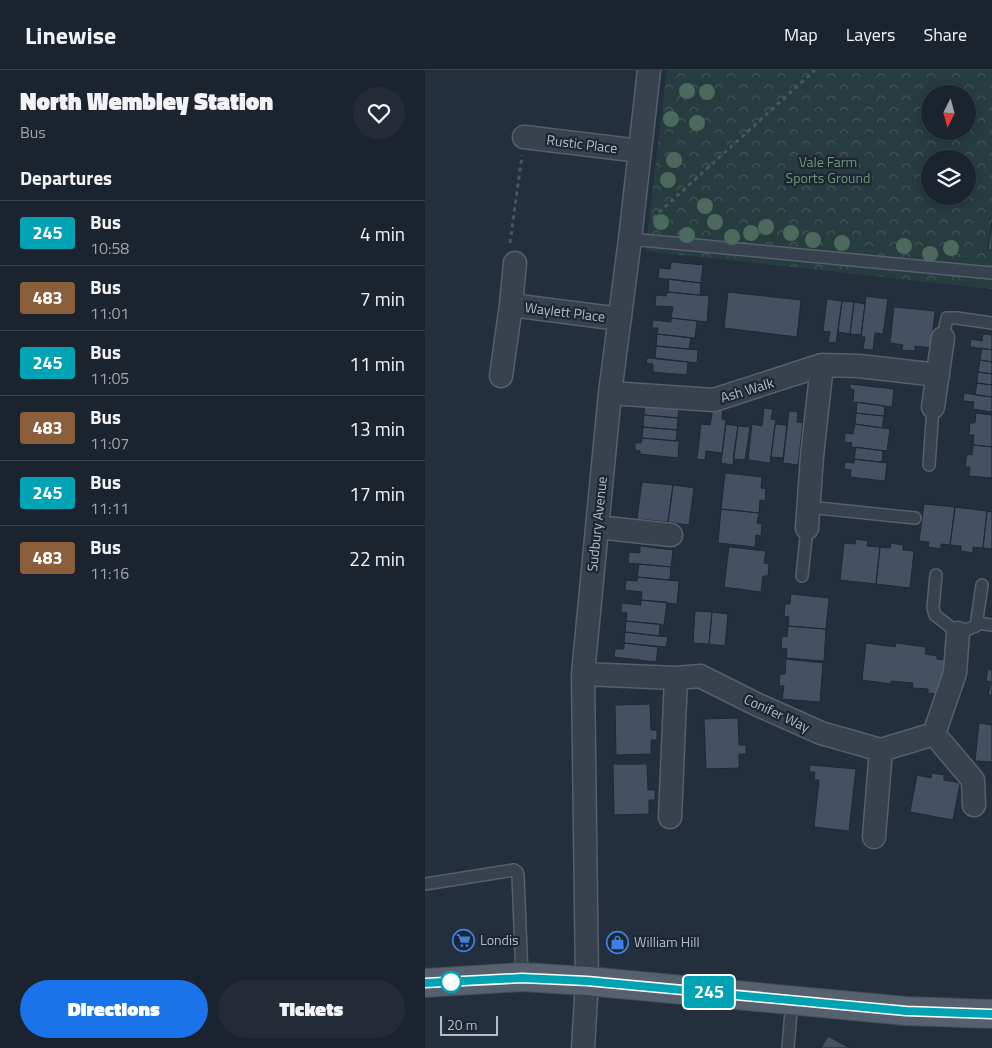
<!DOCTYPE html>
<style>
body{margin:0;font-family:"Titillium Web",sans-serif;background:#242b36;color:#f1f3f6;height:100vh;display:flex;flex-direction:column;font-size:19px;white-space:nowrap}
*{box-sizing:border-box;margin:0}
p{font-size:16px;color:#a0a4aa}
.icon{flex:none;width:28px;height:28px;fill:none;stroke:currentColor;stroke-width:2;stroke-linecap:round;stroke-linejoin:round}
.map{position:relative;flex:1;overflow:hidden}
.details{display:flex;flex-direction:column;background:#1b232e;width:425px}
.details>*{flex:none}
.badge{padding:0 10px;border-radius:4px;font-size:18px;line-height:32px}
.needle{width:32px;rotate:186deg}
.fabs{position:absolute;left:496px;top:15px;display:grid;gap:10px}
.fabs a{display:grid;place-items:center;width:55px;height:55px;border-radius:50%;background:#1b232e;box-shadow:0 2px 8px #0003,0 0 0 1px #39404a;font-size:25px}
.scale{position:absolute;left:15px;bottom:12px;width:58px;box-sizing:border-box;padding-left:5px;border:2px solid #b4bcc9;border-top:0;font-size:14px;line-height:18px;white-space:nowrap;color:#b4bcc9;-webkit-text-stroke:4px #1d2633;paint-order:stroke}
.map>.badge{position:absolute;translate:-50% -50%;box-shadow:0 0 0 2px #fff}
h2{padding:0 20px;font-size:19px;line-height:45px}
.round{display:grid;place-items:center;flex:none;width:52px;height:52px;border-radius:26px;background:#242b36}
.head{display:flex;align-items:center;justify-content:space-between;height:85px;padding:0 20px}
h1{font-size:24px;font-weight:800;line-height:38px}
.primary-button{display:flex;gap:10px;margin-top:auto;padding:10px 20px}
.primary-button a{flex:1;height:58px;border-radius:30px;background:#1a73e8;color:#fff;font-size:20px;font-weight:800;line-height:58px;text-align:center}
.primary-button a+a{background:#242b36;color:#f1f3f6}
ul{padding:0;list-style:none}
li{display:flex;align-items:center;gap:15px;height:65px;padding:0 20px;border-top:1px solid #39404a}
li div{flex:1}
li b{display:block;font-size:19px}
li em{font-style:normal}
li .badge{min-width:55px;font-weight:700;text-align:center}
header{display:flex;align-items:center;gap:30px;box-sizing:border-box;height:70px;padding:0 25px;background:#1b232e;border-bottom:1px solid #39404a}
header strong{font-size:24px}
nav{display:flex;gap:28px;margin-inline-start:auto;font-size:18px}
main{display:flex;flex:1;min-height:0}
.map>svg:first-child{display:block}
.forest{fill:url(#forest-crowns);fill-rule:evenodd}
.building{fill:#455162;stroke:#1f2835}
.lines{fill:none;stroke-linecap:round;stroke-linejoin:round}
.service-casing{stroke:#565f6c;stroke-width:14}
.minor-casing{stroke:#565f6c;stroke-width:25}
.primary-casing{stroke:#414a57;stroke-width:30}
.path{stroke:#44595c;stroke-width:3;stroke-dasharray:4 4;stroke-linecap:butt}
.service{stroke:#38414e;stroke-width:11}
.minor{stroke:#38414e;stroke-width:22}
.primary{stroke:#56606e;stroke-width:28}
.tree{fill:#4b6a5d}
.line-casing{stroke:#fff;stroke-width:11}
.line{stroke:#00a3b4;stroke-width:8}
.stop-dot{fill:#fff;stroke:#00a3b4;stroke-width:2.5}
.labels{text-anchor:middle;stroke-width:4.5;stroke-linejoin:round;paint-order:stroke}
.street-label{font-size:14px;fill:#b4bcc9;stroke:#1d2633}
.park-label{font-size:14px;fill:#6b9a76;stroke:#1d2633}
.poi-label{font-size:14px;fill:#b4bcc9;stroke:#1d2633;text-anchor:start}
</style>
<header>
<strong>Linewise</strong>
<nav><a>Map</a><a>Layers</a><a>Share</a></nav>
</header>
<main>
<section class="details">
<div class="head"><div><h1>North Wembley Station</h1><p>Bus</p></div><a class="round"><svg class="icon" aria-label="heart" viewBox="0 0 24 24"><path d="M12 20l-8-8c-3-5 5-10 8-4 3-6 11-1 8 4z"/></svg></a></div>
<h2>Departures</h2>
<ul>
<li><span class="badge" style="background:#00a3b4;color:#fff">245</span><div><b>Bus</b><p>10:58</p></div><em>4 min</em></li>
<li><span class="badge" style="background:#8b5e3c;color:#fff">483</span><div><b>Bus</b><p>11:01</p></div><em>7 min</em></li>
<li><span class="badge" style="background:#00a3b4;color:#fff">245</span><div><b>Bus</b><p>11:05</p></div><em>11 min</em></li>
<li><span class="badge" style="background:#8b5e3c;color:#fff">483</span><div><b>Bus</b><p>11:07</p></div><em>13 min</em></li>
<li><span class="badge" style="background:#00a3b4;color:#fff">245</span><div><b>Bus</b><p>11:11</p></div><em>17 min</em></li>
<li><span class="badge" style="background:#8b5e3c;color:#fff">483</span><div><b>Bus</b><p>11:16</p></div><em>22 min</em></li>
</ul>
<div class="primary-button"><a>Directions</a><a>Tickets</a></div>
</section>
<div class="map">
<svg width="567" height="978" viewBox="0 0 567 978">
<defs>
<pattern id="forest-crowns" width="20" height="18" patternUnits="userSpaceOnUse" patternTransform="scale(1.25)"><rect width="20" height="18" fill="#263c3f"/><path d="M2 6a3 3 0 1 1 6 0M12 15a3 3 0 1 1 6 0" fill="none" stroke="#435659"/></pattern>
</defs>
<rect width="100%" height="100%" fill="#242f3e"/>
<path class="forest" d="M242,0H567V219L220,181ZM505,24H542V61H505ZM505,89H542V126H505Z"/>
<path class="building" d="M567,152V180H563Z
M246,192L278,195L276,213L233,208L234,198L245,199Z
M244,209L276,213L275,225L243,222Z
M243,222L284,226L282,252L246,248L248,237L230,236L231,225L241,226Z
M303,222L376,230L372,267L299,258Z
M441,226L463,229L458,264L450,263L448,280L438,279L440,267H436Z
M402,229L417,231L411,273L403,272L405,262L398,261Z
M417,231L429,232L425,264L413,262Z
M429,232L440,234L436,265L425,264Z
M469,237L510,241L506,278L490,276V281L477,280L478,275L465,273Z
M246,248L272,251L270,268L232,264L233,258H227L228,250L246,252Z
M232,264L266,268L264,279L231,276Z
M558,264L567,265V280L545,277L546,269L557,271Z
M231,276L273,280L272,293L230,288Z
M557,278L567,280V292L555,290Z
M222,288L263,292L262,305L228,302V294L221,293Z
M555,290L567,292V304L553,302Z
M553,302L567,304V315L552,313Z
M552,313L567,315V327L550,325Z
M425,314L469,319L467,337L428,332L429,320L425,319Z
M539,323L567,327V342L548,339L549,332L538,331Z
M220,331L254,335L253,348L219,345Z
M432,332L460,336L459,346L431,343Z
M288,338L298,339L297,349L301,350L297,383L281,381L280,390L272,389L276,354L285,355Z
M339,338L348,339L346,349L351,350L345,393L323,390L327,354L337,356Z
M364,341L373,342L372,352L378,353L373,395L358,393Z
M431,343L459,346L457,358L430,354Z
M551,343L567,345V377L548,375L549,365H544L545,353H550Z
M219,345L253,348L252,360L218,357Z
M301,354L313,356L308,395L296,393Z
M350,354L362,355L358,388L346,387Z
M430,354L465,359L462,381L426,377L427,373L419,372L420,363L428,364Z
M313,356L325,357L320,390L308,389Z
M218,357L252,360L251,371L217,368Z
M217,368L254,371L253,388L215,384V381L210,380V373H216Z
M548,375L567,377V408L544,406L545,397H540L542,384L547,385Z
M431,377L458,381L457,392L429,389Z
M429,389L462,393L460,411L425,407L426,400L419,399L420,392L429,393Z
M300,403L337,407L336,418L341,419L340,431L335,430L334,443L296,439Z
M217,412L248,415L243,452L212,449Z
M248,415L269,418L264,455L243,452Z
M499,434L530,437L525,475L516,474V479L503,477L504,472L494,471Z
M530,437L562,441L558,478L548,477V483L536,481V476L525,475Z
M296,439L334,443L332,453L337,454L336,466L331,465L330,477L293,473Z
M562,441L567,442V479L558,478Z
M431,469L443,471L442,476L455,477L451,514L415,510L419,473L430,474Z
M466,473L478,475V480L489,481L485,518L451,514L455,477L465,478Z
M215,476L248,480L246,497L203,493L204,482L215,483Z
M304,477L341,481L339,493L344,494L343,506H338L336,522L299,517Z
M214,494L246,497L245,510L212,507Z
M212,507L254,511L252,534L216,530L217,522L200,520L201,510L212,511Z
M366,524L404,528L401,559L363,556L364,547L359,546L360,534H365Z
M216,530L242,532L239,555L201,551L202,543L196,542L197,533L216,535Z
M270,541L287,542L284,574L268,573Z
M287,542L303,544L300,576L284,574Z
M201,551L235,554L234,566L200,562Z
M363,556L401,559L399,591L361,588L362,579L356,578L357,566L362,567Z
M200,562L243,567L241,577L199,573Z
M199,573L233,577L231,592L189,587L190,579H199Z
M441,573L470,577L471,573L501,577L500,584L512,586V589L522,590L517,625L503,623V619L487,618L488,613L466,611V614L437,610Z
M361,589L398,593L395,632L357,629L359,616H354L355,604H360Z
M563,599L567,600V625H563L566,612L561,611Z
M225,634L226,660H232V670H226V684L191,685L190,635Z
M313,648L314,675H321V684H314V698L281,699L279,649Z
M554,653L567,655V692L550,691Z
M188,694H222L223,720H230V730H224V744L189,745Z
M385,695L431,699L424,761L389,757L394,710H389L390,702H384Z
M507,703L519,705V710L535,713L528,750L485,742L492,705L506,708Z
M403,966L425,978H396Z"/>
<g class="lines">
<defs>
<path id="service" d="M205,169L567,203
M518,268L522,248H532L567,253
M504,395L508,337
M383,437L490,448
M511,505L508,538L510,545L533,563L551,556L557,515
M377,506L382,458
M552,553L567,555
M0,814L89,800L92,802L93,805L97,907
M363,978L367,930"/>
<path id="minor" d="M99,67L215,81
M86,235L90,193
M76,306L86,235L195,249
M185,323L289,330L397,295L434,296L513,305
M508,337L518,268
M172,457L246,465
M382,458L387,386L397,295
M158,604L251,608L275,606L331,634L396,663L456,680L509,664L530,603L533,563
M509,664L548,710L549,735
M245,747L251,608
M449,767L456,680
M158,978L162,911L158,604L185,323L205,169L224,0"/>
<path id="primary" d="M0,913L97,907L162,911L481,941L567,944"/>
</defs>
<use href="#service" class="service-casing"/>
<use href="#minor" class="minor-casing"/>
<use href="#primary" class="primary-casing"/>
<path class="path" d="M228,148L390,0
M85,173L97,85"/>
<use href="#service" class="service"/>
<use href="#minor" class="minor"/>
<use href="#primary" class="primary"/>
</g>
<g class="tree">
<circle cx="262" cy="21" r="8"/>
<circle cx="282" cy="22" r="8"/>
<circle cx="246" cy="49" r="8"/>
<circle cx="272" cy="53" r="8"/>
<circle cx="249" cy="90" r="8"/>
<circle cx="243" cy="110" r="8"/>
<circle cx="280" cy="136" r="8"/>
<circle cx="236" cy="152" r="8"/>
<circle cx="290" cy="152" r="8"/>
<circle cx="341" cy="157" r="8"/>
<circle cx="326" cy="163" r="8"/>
<circle cx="366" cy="163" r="8"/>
<circle cx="262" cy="165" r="8"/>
<circle cx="307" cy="167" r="8"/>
<circle cx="388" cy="170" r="8"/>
<circle cx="417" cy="173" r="8"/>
<circle cx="479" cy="176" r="8"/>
<circle cx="526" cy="178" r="8"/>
<circle cx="505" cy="184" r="8"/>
</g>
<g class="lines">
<defs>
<path id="line" d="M0,913L97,908L162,911L481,941L567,944"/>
</defs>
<use href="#line" class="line-casing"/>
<use href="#line" class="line"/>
</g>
<defs>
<symbol id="supermarket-ring" viewBox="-11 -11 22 22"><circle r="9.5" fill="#1d2633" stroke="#3f7fe0" stroke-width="1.5"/><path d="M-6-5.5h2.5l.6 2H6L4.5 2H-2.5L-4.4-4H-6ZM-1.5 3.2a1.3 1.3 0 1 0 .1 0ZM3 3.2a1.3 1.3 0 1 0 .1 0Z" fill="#3f7fe0"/></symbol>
<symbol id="shop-ring" viewBox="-11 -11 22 22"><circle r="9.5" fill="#1d2633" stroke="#3f7fe0" stroke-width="1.5"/><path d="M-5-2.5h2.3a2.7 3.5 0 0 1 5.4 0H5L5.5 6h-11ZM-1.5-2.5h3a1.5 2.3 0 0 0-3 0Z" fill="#3f7fe0"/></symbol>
</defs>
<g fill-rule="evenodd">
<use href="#supermarket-ring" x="26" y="858" width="25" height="25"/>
<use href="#shop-ring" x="180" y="860" width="25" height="25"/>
</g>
<circle class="stop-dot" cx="26" cy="912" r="10"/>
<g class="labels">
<g class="street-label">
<text transform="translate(157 74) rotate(7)" y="5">Rustic Place</text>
<text transform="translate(140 242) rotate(7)" y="5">Waylett Place</text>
<text transform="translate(322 320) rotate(-17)" y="5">Ash Walk</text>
<text transform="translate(172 454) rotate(-84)" y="5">Sudbury Avenue</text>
<text transform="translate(352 643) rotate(25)" y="5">Conifer Way</text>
</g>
<g class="park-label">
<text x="403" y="97">Vale Farm<tspan x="403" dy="16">Sports Ground</tspan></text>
</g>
<g class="poi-label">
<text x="55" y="875">Londis</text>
<text x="209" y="877">William Hill</text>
</g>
</g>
</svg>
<div class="fabs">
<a><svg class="needle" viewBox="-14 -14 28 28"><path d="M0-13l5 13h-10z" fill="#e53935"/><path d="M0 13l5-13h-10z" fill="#a0a4aa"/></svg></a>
<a><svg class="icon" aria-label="layers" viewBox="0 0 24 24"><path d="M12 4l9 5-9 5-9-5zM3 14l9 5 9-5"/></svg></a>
</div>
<div class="scale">20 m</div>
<b class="badge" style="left:284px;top:922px;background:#00a3b4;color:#fff">245</b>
</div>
</main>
